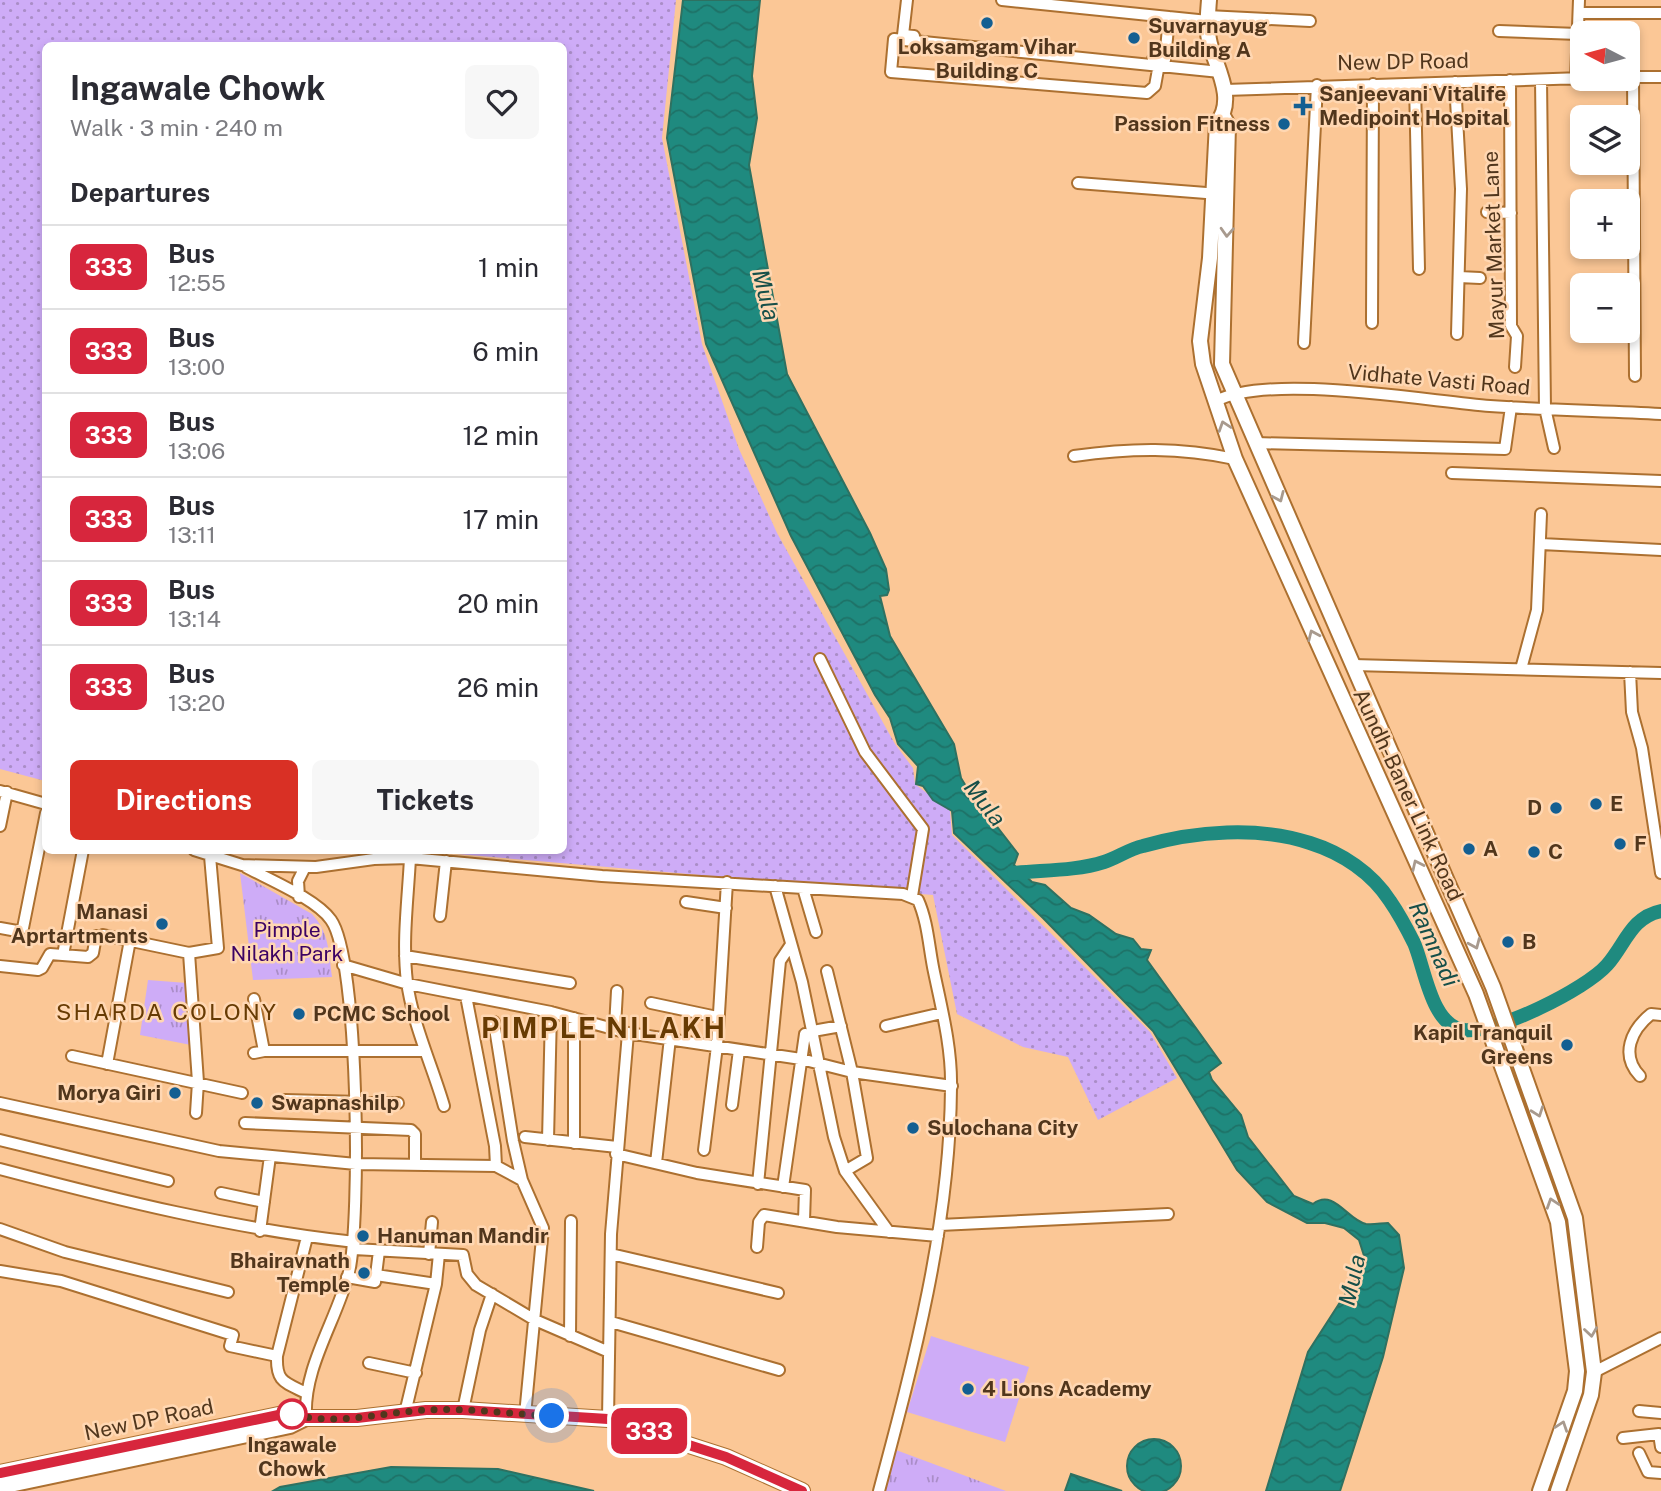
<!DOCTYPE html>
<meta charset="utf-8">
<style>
body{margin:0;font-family:"Public Sans",sans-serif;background:#f7f7f7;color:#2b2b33;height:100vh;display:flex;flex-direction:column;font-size:26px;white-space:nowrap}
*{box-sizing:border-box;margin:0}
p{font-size:23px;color:#7c7c81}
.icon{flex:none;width:38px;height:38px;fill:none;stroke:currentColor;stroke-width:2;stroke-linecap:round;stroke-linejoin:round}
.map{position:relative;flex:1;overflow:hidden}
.drawer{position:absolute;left:42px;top:42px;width:525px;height:812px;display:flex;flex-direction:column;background:#fff;border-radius:10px;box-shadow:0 4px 10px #0003}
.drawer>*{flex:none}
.badge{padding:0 14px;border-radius:10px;font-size:24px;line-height:46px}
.needle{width:46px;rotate:276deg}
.controls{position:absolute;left:1570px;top:21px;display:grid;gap:14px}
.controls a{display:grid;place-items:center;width:70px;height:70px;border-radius:10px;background:#fff;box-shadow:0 4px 10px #0003;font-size:35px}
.you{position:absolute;width:35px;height:35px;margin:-18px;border:5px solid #fff;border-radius:50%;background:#1a73e8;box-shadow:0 0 0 10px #1a73e833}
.map>.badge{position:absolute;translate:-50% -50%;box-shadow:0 0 0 4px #fff}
h2{padding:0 28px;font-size:26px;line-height:63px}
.round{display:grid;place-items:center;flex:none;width:74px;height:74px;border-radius:10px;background:#f7f7f7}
.summary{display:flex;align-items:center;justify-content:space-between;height:119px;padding:0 28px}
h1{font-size:33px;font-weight:700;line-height:52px}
.cta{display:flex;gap:14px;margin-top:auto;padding:14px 28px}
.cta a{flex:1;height:80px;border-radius:10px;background:#d93025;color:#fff;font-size:28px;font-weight:700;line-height:80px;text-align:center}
.cta a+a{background:#f7f7f7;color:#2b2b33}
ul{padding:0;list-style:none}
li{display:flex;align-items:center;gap:21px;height:84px;padding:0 28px;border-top:2px solid #e1e1e2}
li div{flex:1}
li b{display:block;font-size:26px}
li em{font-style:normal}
li .badge{min-width:77px;font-weight:700;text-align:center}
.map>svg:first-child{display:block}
.grass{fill:url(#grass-dots)}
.park{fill:url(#park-tufts)}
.pitch{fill:#ceacf7}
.water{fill:url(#water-waves);stroke:#2e7161;stroke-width:2}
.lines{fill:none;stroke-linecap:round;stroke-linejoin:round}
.river{stroke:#1f8a7f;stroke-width:14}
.minor-casing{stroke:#ac7030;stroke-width:14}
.major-casing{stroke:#ac7030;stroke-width:18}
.minor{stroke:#fff;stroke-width:10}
.major{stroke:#fff;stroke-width:14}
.oneway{stroke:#a89a8e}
.line-casing{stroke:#fff;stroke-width:16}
.line{stroke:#d7263d;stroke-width:10}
.walk{stroke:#51361c;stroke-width:7;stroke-dasharray:0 12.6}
.poi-dot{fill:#135f92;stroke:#ffd7b2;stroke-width:2.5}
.stop-dot{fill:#fff;stroke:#d7263d;stroke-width:3.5}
.labels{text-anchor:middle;stroke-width:5;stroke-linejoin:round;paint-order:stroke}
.poi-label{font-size:21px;font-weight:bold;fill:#51361c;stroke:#ffd7b2;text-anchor:start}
.street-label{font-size:21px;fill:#51361c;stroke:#ffd7b2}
.park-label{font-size:21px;fill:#3c0263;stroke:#ffd7b2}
.stop-label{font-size:21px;font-weight:bold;fill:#51361c;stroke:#ffd7b2}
.water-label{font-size:23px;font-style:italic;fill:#164f49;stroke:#ffd7b2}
.neighbourhood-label{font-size:23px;letter-spacing:2px;fill:#673b03;stroke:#ffd7b2}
.district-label{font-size:28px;font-weight:bold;letter-spacing:2px;fill:#673b03;stroke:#ffd7b2}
</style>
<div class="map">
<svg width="1661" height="1491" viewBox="0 0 1661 1491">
<defs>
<pattern id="grass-dots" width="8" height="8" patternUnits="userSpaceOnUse" patternTransform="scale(1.75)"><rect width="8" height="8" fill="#ceacf7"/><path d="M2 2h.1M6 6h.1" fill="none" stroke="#aa8dc7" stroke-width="1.8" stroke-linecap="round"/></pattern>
<pattern id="park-tufts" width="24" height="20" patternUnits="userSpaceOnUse" patternTransform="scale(1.75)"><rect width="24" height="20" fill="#ceacf7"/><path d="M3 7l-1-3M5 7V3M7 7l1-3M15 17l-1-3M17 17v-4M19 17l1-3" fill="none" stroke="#aa8dc7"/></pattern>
<pattern id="water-waves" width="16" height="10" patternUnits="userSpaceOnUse" patternTransform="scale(1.75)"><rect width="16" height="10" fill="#1f8a7f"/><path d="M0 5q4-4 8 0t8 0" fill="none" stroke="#1e7267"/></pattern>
</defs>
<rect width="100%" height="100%" fill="#fbc796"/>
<path class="grass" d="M0,0H676L662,138L702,344L739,449L777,533L895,744L913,768L915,784L950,811L952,835L1150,1032L1177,1078L1098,1120L1068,1057L1023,1047L957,1014L933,895L422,851L564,850V46H46L45,781L0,769Z"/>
<path class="park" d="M240,873L312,914C329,932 329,953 332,977L253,980Z
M148,980L187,983L191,1045L140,1035Z
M896,1450L1006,1491H884Z"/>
<path class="pitch" d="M931,1336L1029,1367L1005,1442L907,1412Z"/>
<path class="water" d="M683,0H760L752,76L757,118L749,165L787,374L870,533L886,569L889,590L887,595L880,596L890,636L954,744L961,778L981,811L991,819L1018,854L1014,865L1032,882L1045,885L1071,908L1089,915L1116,934L1133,939L1141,949L1151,950L1147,960L1221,1063L1209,1072L1212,1080L1241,1115L1248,1137L1294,1196L1313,1204C1334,1188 1347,1220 1366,1224C1373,1225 1382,1223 1388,1223L1399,1235L1404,1268L1383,1357L1340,1491H1266L1308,1352L1366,1262L1359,1240L1344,1228L1325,1223H1307L1267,1202L1237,1170L1153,1031L1043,918L954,833L952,811L933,800L923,786L916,784L918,766L898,744L890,718L875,695L791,536L706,344L667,138Z
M1127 1466a27 27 0 1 1 54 0a27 27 0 1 1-54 0Z
M391,1467L498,1469L594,1491H273L280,1487Z
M1071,1474L1122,1491H1065Z"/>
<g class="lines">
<path class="river" d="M1014,873C1043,870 1076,871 1104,862C1117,858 1129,849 1143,846C1195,831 1259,826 1310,843C1342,853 1372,873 1390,901C1399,914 1407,929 1414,943C1425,968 1431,1026 1464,1030C1496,1034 1586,989 1607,965C1625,945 1631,917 1661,911"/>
<defs>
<path id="minor" d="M907,0L903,35L914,36
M1002,0L1208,21
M1579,13H1661
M1207,16L1310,21
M1499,31L1578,34
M1153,59L1165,60L1169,17
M1159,64L1155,86L1147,93L891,72L894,39L1220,72
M1629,77H1661
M1633,77L1635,376
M1576,79L1579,0
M1510,80L1511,326L1517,336L1515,367
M1541,80L1545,408L1554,448
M1455,82L1461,189L1457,334
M1415,84L1419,269
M1225,90L1582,78
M1078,183L1219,194
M1487,212L1511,213
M1459,277L1480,278
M1372,323L1373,84
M1304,343L1317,85
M1216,401C1269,373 1425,401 1490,406C1547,410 1604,411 1661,414
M1255,443L1505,449L1511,407
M1074,456C1131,448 1179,447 1235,459
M1452,473L1661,481
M1541,544L1661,550
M820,659L865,752L923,829L912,896
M1353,665L1661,673
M1521,669L1537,610L1541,514
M1630,672L1632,712L1642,748L1661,873
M0,791L46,804
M0,826L7,792
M194,850L242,865L316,867L374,859L410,858L602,876L903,894L918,900C928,922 929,949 934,972C942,1010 952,1049 951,1088C950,1225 914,1360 879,1491
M410,858C408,899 402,941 407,982C413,1025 432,1065 444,1106
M246,867C270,880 316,899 331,920C359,959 361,1221 349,1272C337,1320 303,1367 306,1418
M775,886L802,982L834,1137L845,1171L889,1232
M803,888L816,932
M299,897L298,881L305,867
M686,902L726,908
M440,916L446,861
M0,928L17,931L23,928L46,813
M103,935L189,953L218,948L210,856
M189,953L198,1082L196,1113
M63,955L83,850
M405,956L570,983
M343,965L408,984L551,1012L628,1033L801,1059L852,1072L952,1086
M0,966L38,970L42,968L50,954L88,957L93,953L96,936
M827,971L852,1072L867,1158L845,1171
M466,996L495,1146L496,1166
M651,1003L717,1017
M494,1022L513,1141L522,1180
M886,1026L942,1013
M615,1027L617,991
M813,1031L841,1026
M264,1051H424
M254,1053L264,1051L254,999
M72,1056L242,1093
M107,1064L130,940
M1640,1076C1620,1055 1631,1030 1651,1014L1661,1015
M285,1100L398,1103
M0,1103L219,1151L356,1164L496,1166L522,1180L543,1228L525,1415
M732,1105L739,1050
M245,1123L411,1130L415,1134V1163
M525,1137L617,1147
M0,1140L168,1181
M548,1140L551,1012
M574,1143V1018
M704,1150L717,1046L727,882
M616,1154L697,1173L805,1190L804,1221
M656,1163L670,1038
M0,1169C118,1200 234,1229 355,1242
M758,1184L780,961L790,946
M783,1187L805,1034
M221,1193L264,1202
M940,1225L1168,1214
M0,1229L65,1252L228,1292
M260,1231L270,1156
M757,1247L759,1222L764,1215L837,1227L938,1236
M354,1249L463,1255L467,1274L476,1285L535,1320L609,1352
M379,1251L376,1275L436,1284
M429,1254L432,1222
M611,1254L778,1293
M0,1271L61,1281L233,1335L230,1346L277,1356
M347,1277L375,1282L376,1275
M611,1322L779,1370
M570,1336L571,1221
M369,1363L416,1373
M1594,1372L1661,1338
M306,1393C284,1382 276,1382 277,1356L307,1237
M463,1410L480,1330L492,1294
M1639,1411L1661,1413
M405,1413L436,1284L439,1254
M608,1419L611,1234L628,1033
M1623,1438L1659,1434L1661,1447
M1639,1453L1648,1472L1661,1473"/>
<path id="major" d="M1209,0C1208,14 1206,30 1210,44C1217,69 1236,100 1217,123L1210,258L1200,341L1203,364L1235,459L1476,994L1558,1222L1577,1371L1575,1391L1540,1491
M1223,116L1228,125L1222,364L1493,987L1575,1218L1594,1372L1591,1395L1558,1491
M0,1473L288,1413L306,1418H357L426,1410H463L608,1419L726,1457L802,1491
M0,1487L290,1426L306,1418"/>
</defs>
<use href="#minor" class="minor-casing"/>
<use href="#major" class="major-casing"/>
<use href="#minor" class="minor"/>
<use href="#major" class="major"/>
</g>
<defs><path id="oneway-chevron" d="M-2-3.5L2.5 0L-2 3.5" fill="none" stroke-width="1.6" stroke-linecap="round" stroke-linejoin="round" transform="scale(1.75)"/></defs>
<g class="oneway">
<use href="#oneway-chevron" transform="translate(1227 232) rotate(93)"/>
<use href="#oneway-chevron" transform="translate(1224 426) rotate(-108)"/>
<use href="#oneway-chevron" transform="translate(1279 497) rotate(66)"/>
<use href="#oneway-chevron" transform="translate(1313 635) rotate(-114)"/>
<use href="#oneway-chevron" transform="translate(1417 865) rotate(-115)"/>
<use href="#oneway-chevron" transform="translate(1475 944) rotate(67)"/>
<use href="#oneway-chevron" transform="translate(1538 1112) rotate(70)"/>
<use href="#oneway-chevron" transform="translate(1552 1203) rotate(-108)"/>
<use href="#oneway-chevron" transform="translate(1591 1332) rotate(82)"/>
<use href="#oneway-chevron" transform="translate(1562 1426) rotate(-71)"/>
</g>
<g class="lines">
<defs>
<path id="line" d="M0,1473L288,1413L306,1418H357L426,1410H463L608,1419L726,1457L802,1491"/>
</defs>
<use href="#line" class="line-casing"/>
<use href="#line" class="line"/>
<path class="walk" d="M292,1414L288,1413C333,1427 382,1412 428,1410C469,1408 511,1414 552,1416"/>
</g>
<g class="poi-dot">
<circle cx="987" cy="23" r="7"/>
<circle cx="1134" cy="38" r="7"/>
<path d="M1299.5 95.5h7v7h7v7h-7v7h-7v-7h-7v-7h7z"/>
<circle cx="1284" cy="124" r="7"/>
<circle cx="1596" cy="804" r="7"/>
<circle cx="1556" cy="808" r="7"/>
<circle cx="1620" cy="844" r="7"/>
<circle cx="1469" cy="849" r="7"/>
<circle cx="1534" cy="852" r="7"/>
<circle cx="162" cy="924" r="7"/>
<circle cx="1508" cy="942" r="7"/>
<circle cx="299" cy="1014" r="7"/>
<circle cx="1567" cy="1045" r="7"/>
<circle cx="175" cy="1093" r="7"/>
<circle cx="257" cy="1103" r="7"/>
<circle cx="913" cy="1128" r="7"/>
<circle cx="363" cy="1236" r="7"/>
<circle cx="364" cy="1273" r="7"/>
<circle cx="968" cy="1389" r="7"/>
</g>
<circle class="stop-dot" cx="292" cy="1414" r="14"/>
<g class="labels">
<g class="poi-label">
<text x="1148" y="33">Suvarnayug<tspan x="1148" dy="24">Building A</tspan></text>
<text x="987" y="54" text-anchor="middle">Loksamgam Vihar<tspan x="987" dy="24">Building C</tspan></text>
<text x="1319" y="101">Sanjeevani Vitalife<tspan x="1319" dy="24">Medipoint Hospital</tspan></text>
<text x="1270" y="131" text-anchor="end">Passion Fitness</text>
<text x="1610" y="811">E</text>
<text x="1542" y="815" text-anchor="end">D</text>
<text x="1634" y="851">F</text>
<text x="1483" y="856">A</text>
<text x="1548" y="859">C</text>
<text x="148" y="919" text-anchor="end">Manasi<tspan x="148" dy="24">Aprtartments</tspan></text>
<text x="1522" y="949">B</text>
<text x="313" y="1021">PCMC School</text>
<text x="1553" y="1040" text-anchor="end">Kapil Tranquil<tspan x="1553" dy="24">Greens</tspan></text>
<text x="161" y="1100" text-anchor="end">Morya Giri</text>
<text x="271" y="1110">Swapnashilp</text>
<text x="927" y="1135">Sulochana City</text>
<text x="377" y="1243">Hanuman Mandir</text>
<text x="350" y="1268" text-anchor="end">Bhairavnath<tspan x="350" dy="24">Temple</tspan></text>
<text x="982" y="1396">4 Lions Academy</text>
</g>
<g class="street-label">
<text transform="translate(1403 62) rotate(-1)" y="7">New DP Road</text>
<text transform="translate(1494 245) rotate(-92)" y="7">Mayur Market Lane</text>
<text transform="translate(1439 380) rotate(5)" y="7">Vidhate Vasti Road</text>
<text transform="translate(1408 795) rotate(65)" y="7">Aundh-Baner Link Road</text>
<text transform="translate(149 1420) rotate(-12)" y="7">New DP Road</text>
</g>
<g class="park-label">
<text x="287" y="937">Pimple<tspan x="287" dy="24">Nilakh Park</tspan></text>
</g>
<g class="stop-label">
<text x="292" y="1452">Ingawale<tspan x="292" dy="24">Chowk</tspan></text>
</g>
<g class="water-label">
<text transform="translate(766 295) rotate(76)" y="8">Mula</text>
<text transform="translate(985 803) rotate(52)" y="8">Mula</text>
<text transform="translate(1434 944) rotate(66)" y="8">Ramnadi</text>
<text transform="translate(1352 1280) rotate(-77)" y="8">Mula</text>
</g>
<g class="neighbourhood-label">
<text x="167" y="1020">SHARDA COLONY</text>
</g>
<g class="district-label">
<text x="604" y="1038">PIMPLE NILAKH</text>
</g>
</g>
</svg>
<div class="controls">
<a><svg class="needle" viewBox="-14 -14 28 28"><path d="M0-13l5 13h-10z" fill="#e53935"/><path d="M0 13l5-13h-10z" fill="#7c7c81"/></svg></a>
<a><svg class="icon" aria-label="layers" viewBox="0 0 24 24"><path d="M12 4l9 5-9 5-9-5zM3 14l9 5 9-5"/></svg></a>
<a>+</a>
<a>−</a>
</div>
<div class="you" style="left:552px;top:1416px"></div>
<b class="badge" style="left:649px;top:1431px;background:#d7263d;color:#fff">333</b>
<section class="drawer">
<div class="summary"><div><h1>Ingawale Chowk</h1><p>Walk · 3 min · 240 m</p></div><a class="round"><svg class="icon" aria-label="heart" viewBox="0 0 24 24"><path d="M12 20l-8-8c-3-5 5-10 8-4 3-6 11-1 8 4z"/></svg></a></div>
<h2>Departures</h2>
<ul>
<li><span class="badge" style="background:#d7263d;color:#fff">333</span><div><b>Bus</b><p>12:55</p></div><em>1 min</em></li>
<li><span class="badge" style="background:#d7263d;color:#fff">333</span><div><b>Bus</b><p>13:00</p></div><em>6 min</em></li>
<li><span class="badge" style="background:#d7263d;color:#fff">333</span><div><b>Bus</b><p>13:06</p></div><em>12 min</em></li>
<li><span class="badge" style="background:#d7263d;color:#fff">333</span><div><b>Bus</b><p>13:11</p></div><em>17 min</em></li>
<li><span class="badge" style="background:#d7263d;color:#fff">333</span><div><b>Bus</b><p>13:14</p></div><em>20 min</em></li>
<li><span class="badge" style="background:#d7263d;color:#fff">333</span><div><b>Bus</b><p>13:20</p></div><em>26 min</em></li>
</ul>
<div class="cta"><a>Directions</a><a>Tickets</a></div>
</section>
</div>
